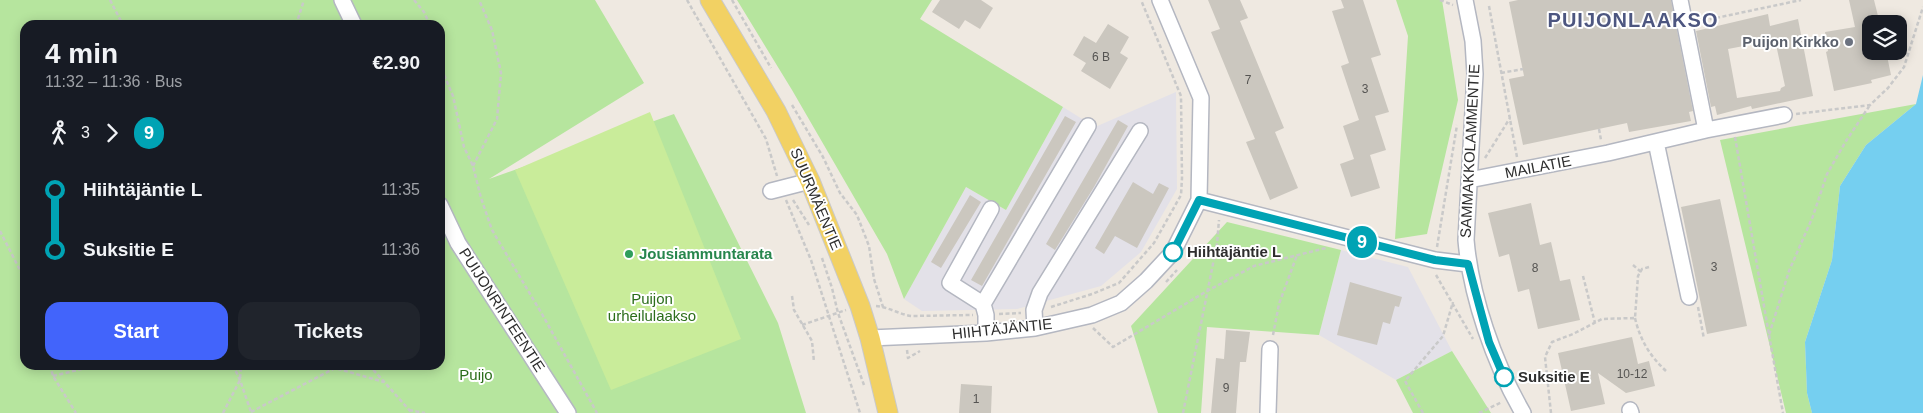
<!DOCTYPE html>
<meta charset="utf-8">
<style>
body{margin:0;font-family:Arial,sans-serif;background:#20242c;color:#f1f3f6;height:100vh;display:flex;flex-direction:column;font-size:19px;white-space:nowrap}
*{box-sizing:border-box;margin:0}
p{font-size:16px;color:#9ea1a6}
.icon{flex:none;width:28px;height:28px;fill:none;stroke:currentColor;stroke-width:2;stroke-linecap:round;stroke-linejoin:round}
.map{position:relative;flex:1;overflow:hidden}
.panel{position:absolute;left:20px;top:20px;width:425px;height:350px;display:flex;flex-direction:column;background:#171b24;border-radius:15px;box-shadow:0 2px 12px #0003}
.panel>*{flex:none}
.badge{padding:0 10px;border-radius:16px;font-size:18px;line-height:32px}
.fabs{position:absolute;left:1862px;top:15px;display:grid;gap:10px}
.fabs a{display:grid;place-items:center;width:45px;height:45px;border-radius:10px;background:#171b24;box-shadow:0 2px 12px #0003;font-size:25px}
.map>.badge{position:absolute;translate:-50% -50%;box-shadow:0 0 0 2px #fff}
.legs{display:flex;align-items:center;gap:8px;height:55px;padding:0 25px;font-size:16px}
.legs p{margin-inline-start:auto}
.overview{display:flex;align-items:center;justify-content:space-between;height:85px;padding:0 25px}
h1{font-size:28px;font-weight:600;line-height:38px}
.button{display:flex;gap:10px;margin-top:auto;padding:10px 25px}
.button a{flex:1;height:58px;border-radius:15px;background:#4264fb;color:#fff;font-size:20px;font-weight:600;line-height:58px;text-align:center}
.button a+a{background:#20242c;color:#f1f3f6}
ul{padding:0 25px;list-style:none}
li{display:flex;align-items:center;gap:18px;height:60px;font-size:19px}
li i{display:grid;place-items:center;width:8px;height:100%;margin:0 6px;background:currentColor}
li i::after{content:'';width:12px;height:12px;margin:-6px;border:4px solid;border-radius:50%;background:#171b24}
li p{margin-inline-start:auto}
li:first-child i{background:linear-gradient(#0000 50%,currentColor 0)}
li:last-child i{background:linear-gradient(currentColor 50%,#0000 0)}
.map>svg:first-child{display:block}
.industrial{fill:#e3e1e8}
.green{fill:#b6e59e;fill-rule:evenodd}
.pitch{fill:#c9ec9a}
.water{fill:#75cff0}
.building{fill:#cbc7bf;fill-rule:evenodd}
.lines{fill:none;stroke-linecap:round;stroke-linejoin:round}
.minor-casing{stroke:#b4b7c1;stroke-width:18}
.major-casing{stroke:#c9c9c9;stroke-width:21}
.path{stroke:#c9c9c9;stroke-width:2.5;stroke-dasharray:4 2.5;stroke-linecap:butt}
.minor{stroke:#fff;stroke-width:15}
.major{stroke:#f2d163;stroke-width:19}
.line-1-casing{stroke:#fff;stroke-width:11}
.line-1{stroke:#00a3b4;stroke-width:8}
.worship-dot{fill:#6b7280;stroke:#fff;stroke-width:2}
.stop-1-dot{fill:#fff;stroke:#00a3b4;stroke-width:2.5}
.leisure-dot{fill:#2e9e5b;stroke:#fff;stroke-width:2}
.labels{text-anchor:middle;stroke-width:4;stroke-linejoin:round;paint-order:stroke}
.number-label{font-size:12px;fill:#555452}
.worship-label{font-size:15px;font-weight:bold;fill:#5b616d;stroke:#fff;text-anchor:end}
.street-label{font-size:15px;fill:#2e2e2e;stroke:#fff}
.stop-label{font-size:15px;font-weight:bold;fill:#2e2e2e;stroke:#fff;text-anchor:start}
.leisure-label{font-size:15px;font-weight:bold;fill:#27864d;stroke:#fff;text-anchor:start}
.park-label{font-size:15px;fill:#2c6e1b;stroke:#fff}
.district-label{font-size:20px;font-weight:bold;letter-spacing:1px;fill:#4d5680;stroke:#fff}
</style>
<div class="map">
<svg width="1923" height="413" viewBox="0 0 1923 413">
<rect width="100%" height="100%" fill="#efe9e1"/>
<path class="industrial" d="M1176,92L1177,189L1141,252L1101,286L1017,309L922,311L904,299L966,187L1006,210L1063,107L1095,127Z
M1341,250L1408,267L1452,351L1396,380L1319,335Z"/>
<path class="green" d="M0,0H595L644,83L489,179L674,114L778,323L806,413H0ZM25,25H440V365H25Z
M737,0H932L920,19L1063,107L1006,210L966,187L904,299L887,254L792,90Z
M1396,0H1442L1458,100L1427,234L1395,239L1408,36Z
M1916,104L1866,145L1840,186L1832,260L1805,342L1807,393L1812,413H1786L1720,140Z
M1227,222L1341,250L1319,335L1207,327L1201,413H1158L1131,326Z
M1452,351L1491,413H1413L1396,380Z"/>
<path class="pitch" d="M650,112L741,339L611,390L515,170Z"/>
<path class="water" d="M1923,75V413H1812L1807,393L1805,342L1832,260L1840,186L1866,145L1916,104Z"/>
<path class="building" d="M940,0H981L993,8L980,29L965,20L959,29L932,12Z
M1208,0H1240L1248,18L1240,21L1284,128L1275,132L1298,188L1270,200L1246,142L1255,139L1211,32L1220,29Z
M1341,0H1363L1381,55L1371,58L1389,112L1375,116L1386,150L1370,155L1380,188L1351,197L1340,164L1354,159L1343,126L1359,120L1341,66L1349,63L1332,11L1344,8Z
M1518,0H1671L1693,111L1689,112L1691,121L1629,132L1627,123L1523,145L1509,79L1524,76L1509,2Z
M1849,0H1874L1880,24H1871V51H1886L1891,75L1871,80L1872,83L1834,91L1826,52L1828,51L1825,32L1855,27Z
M1768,14L1770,26L1798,19L1813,96L1752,109L1751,106L1717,115L1715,106L1711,107L1696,31ZM1775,40L1785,86L1781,88L1780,91L1737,98L1728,49Z
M1108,24L1129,37L1120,53L1128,58L1110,89L1081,71L1086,63L1073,55L1084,36L1096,43Z
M1065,116L1076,122L982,286L971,280Z
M1118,120L1128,126L1094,187L1055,250L1046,244Z
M1133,182L1153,194L1159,183L1169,188L1137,248L1115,236L1104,254L1095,248Z
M970,195L981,202L941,268L931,262Z
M1720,199L1747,326L1707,334L1681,207Z
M1531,203L1540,245L1551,242L1560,281L1570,279L1580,320L1538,329L1529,289L1518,292L1509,254L1499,257L1488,213Z
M1350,282L1402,297L1399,307L1395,306L1390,324L1383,322L1377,345L1337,335Z
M1226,330L1250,332L1246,362H1240L1236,413H1211L1216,358L1224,359Z
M1632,337L1638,364L1649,361L1655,386L1626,393L1598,373L1605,404L1571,411L1558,353Z
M961,384L992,386L991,413H959Z"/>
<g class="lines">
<defs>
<path id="minor" d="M342,0L354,25
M1465,0L1473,41L1475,74L1466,240C1471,297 1494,363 1523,413
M1706,130L1784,115
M1656,142L1689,297
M1469,180L1608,153L1706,130L1680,0
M771,191L810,181
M1199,200L1435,260L1468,264
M440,205L458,243L568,413
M983,304L950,283L991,209
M1035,328L1034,310L1040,293L1140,131
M986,333V315L983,304L1088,126
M870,338L986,333L1035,328L1092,315L1121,303L1146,281L1173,252L1199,200L1201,98L1160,0
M1630,410L1631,413
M1268,413L1270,349"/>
<path id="major" d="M710,0L776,111L810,181L860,306L870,338L888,413"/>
</defs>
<use href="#minor" class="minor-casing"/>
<use href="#major" class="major-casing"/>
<path class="path" d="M110,0L123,25
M414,0L424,12L430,25
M687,0L766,139L777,176
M732,0L771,68
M1440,0L1453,5
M1489,6L1517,157
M1697,22L1801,0
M296,25L304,0
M440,56L444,75L453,96L464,147L473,166L481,198L492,230L542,314L597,413
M1501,73L1523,69
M792,105L823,157L840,193L857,215L869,246L874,279L883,307
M1796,114L1870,105L1888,88L1904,67L1923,7
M1599,129L1601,140
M1735,137L1769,335L1789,271L1813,216L1827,174L1846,141L1870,105
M1485,158L1510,118
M473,166L497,119L501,73L492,30L479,0
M786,200L811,260L860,413
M793,200L809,225
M0,231L25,280
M1437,247L1457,125
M822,258L832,288L838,313L864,385
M1633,265L1641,272
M1436,275L1473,339
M1583,276L1595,323
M1166,282L1177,270
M792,296L794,310L812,341L814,362
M876,306C888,307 899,314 911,316L973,315
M1051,307L1092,294L1119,283L1154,243L1181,195L1182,178L1181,96L1141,0
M1698,307L1704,339
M999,314L1021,313
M1635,318C1640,340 1650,356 1666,371
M802,325L846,310
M1093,328L1113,347L1207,291L1254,266L1326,248
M1273,335L1279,304L1297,255
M1769,335L1783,413
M907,350L908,358L920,351
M50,365L53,376L76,413
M233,365L240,380L251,412
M369,365L412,413
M53,376L98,365
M409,410L425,413
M251,412L335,368L384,382
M223,413L240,380L241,365
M1183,413L1217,244L1219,220
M1423,413L1405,381L1443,336L1453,302
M1479,413L1502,402
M1551,413L1545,357L1552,342L1573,334L1602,319L1635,318L1638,276L1642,269L1649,267"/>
<use href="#minor" class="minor"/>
<use href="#major" class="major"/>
</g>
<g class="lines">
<defs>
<path id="line-1" d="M1173,252L1199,200L1435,260L1468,264L1489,342L1504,377"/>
</defs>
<use href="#line-1" class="line-1-casing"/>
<use href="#line-1" class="line-1"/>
</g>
<circle class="worship-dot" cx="1849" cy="42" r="5"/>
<g class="stop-1-dot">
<circle cx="1173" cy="252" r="9"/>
<circle cx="1504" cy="377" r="9"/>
</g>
<circle class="leisure-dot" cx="629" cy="254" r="5"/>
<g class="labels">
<g class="number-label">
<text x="1101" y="61">6 B</text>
<text x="1248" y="84">7</text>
<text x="1365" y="93">3</text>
<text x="1714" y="271">3</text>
<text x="1535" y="272">8</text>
<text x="1632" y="378">10-12</text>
<text x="1226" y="392">9</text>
<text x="976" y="403">1</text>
</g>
<g class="worship-label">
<text x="1839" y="47">Puijon Kirkko</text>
</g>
<g class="street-label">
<text transform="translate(1470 151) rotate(-87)" y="5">SAMMAKKOLAMMENTIE</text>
<text transform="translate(1538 167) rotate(-11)" y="5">MAILATIE</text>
<text transform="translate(816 199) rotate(67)" y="5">SUURMÄENTIE</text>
<text transform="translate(502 310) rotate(57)" y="5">PUIJONRINTEENTIE</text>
<text transform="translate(1002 329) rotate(-6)" y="5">HIIHTÄJÄNTIE</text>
</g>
<g class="stop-label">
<text x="1187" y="257">Hiihtäjäntie L</text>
<text x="1518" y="382">Suksitie E</text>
</g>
<g class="leisure-label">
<text x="639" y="259">Jousiammuntarata</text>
</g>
<g class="park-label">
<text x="652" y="304">Puijon<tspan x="652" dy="17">urheilulaakso</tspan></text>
<text x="476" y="380">Puijo</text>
</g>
<g class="district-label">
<text x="1633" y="27">PUIJONLAAKSO</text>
</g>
</g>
</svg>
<div class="fabs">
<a><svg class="icon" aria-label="layers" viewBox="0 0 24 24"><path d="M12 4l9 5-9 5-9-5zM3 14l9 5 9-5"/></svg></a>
</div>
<b class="badge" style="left:1362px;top:242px;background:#00a3b4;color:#fff">9</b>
<section class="panel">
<div class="overview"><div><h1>4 min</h1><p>11:32 – 11:36 · Bus</p></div><b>€2.90</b></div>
<div class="legs"><svg class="icon" aria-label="walk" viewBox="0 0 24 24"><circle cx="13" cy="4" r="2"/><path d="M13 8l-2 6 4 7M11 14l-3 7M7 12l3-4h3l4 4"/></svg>3<svg class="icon" aria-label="forward" viewBox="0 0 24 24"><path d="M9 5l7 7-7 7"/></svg><b class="badge" style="background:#00a3b4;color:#fff">9</b></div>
<ul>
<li><i style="color:#00a3b4"></i><b>Hiihtäjäntie L</b><p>11:35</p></li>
<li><i style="color:#00a3b4"></i><b>Suksitie E</b><p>11:36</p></li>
</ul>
<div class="button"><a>Start</a><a>Tickets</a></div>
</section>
</div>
